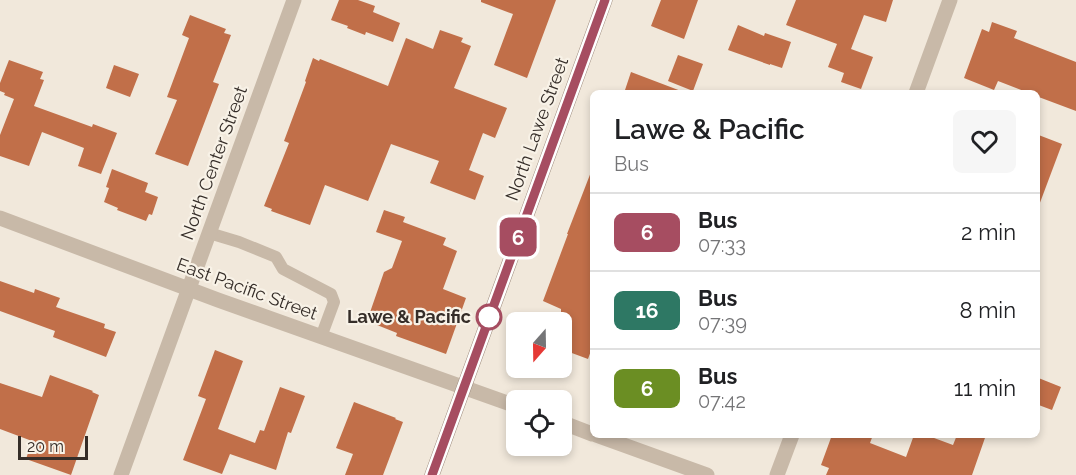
<!DOCTYPE html>
<style>
body{margin:0;font-family:Raleway,sans-serif;background:#f6f6f6;color:#202124;height:100vh;display:flex;flex-direction:column;font-size:22px;white-space:nowrap}
*{box-sizing:border-box;margin:0}
p{font-size:20px;color:#757577}
.icon{flex:none;width:33px;height:33px;fill:none;stroke:currentColor;stroke-width:2;stroke-linecap:round;stroke-linejoin:round}
.map{position:relative;flex:1;overflow:hidden}
.drawer{position:absolute;left:590px;top:90px;width:450px;height:348px;display:flex;flex-direction:column;background:#fff;border-radius:9px;box-shadow:0 3px 9px #0003}
.drawer>*{flex:none}
.badge{padding:0 12px;border-radius:9px;font-size:21px;line-height:39px}
.needle{width:39px;rotate:200deg}
.tools{position:absolute;left:506px;top:312px;display:grid;gap:12px}
.tools a{display:grid;place-items:center;width:66px;height:66px;border-radius:9px;background:#fff;box-shadow:0 3px 9px #0003;font-size:30px}
.scale{position:absolute;left:18px;bottom:15px;width:70px;box-sizing:border-box;padding-left:6px;border:3px solid #352d28;border-top:0;font-size:16px;line-height:21px;white-space:nowrap;color:#352d28;-webkit-text-stroke:4px #f8f2e7;paint-order:stroke}
.map>.badge{position:absolute;translate:-50% -50%;box-shadow:0 0 0 3px #fff}
.round{display:grid;place-items:center;flex:none;width:63px;height:63px;border-radius:9px;background:#f6f6f6}
.overview{display:flex;align-items:center;justify-content:space-between;height:102px;padding:0 24px}
h1{font-size:28px;font-weight:600;line-height:45px}
ul{padding:0;list-style:none}
li{display:flex;align-items:center;gap:18px;height:78px;padding:0 24px;border-top:2px solid #e0e0e0}
li div{flex:1}
li b{display:block;font-size:22px}
li em{font-style:normal}
li .badge{min-width:66px;font-weight:700;text-align:center}
.map>svg:first-child{display:block}
.building{fill:#c16f49}
.lines{fill:none;stroke-linecap:round;stroke-linejoin:round}
.lane{stroke:#c8b9a8;stroke-width:12}
.street{stroke:#c8b9a8;stroke-width:15}
.secondary{stroke:#9c8879;stroke-width:15}
.line-casing{stroke:#fff;stroke-width:14}
.line{stroke:#a64d61;stroke-width:9}
.stop-dot{fill:#fff;stroke:#a64d61;stroke-width:3}
.labels{text-anchor:middle;stroke-width:4.5;stroke-linejoin:round;paint-order:stroke}
.street-label{font-size:18px;fill:#352d28;stroke:#f8f2e7}
.stop-label{font-size:18px;font-weight:bold;fill:#352d28;stroke:#f8f2e7;text-anchor:end}
</style>
<div class="map">
<svg width="1076" height="475" viewBox="0 0 1076 475">
<rect width="100%" height="100%" fill="#f1e8db"/>
<path class="building" d="M339,0H358L375,6L373,12L400,23L393,42L366,32L365,35L347,28L348,26L331,20Z
M481,0H556L527,78L494,65L513,14L481,2Z
M661,0H698L684,39L651,26Z
M796,0H893L886,22L864,15L851,49L873,57L861,89L841,82L844,73L828,67L837,44L786,25Z
M190,15L226,29L224,33L231,35L213,82L219,84L188,166L155,154L177,100L167,97L189,38L182,35Z
M992,22L1017,31L1014,38L1076,62V111L1036,96V93H1029L998,81L994,90L964,78L982,29L989,32Z
M738,25L764,36L765,33L791,42L782,68L770,64V65L728,50Z
M440,30L463,38L461,42L471,46L454,88L507,108L495,138L483,133L469,170L484,176L475,200L430,183L439,161L391,144L368,201L325,185L310,225L271,211L272,209L264,206L289,143L284,141L306,82L305,81L313,58L319,61L320,59L388,86L406,38L433,49Z
M678,55L703,64L693,91L668,81Z
M9,60L43,72L40,79L44,80L34,106L92,127L93,124L117,133L101,174L78,166L84,148L42,132L29,166L0,156V135L14,99L4,95L5,93L0,91V83Z
M114,65L139,74L130,97L106,88Z
M631,72L681,91V93H624Z
M1036,134L1062,144L1038,208L1036,207Z
M112,169L148,183L145,192L158,197L152,215L149,214L146,221L117,210L118,208L104,202L109,188L106,187Z
M591,172L592,173V348L588,359L561,349V309L543,301L568,234H567Z
M384,210L405,217L403,222L446,238L443,245L457,251L443,289L466,298L446,354L396,336L397,333L367,321L384,272L392,268L402,241L376,232Z
M0,281L34,293L35,289L60,298L56,307L105,324L104,328L116,332L106,357L53,337L55,331L0,311Z
M215,350L243,361L218,429L255,443L260,430L264,431L280,387L305,396L291,433L288,432L276,470L230,454L222,474L183,460L206,399L198,396Z
M50,375L93,391L92,392L99,395L71,475L26,459L32,441L0,429V383L42,397Z
M1036,377L1061,387L1052,410L1036,404Z
M354,402L396,418L395,419L403,422L383,475H345L353,454L336,448Z
M832,435H873L870,443L906,457L914,435H926L953,445L957,435H986L972,475H826L829,468L821,465Z"/>
<g class="lines">
<path class="lane" d="M209,233L239,242L276,257L283,269L331,294L334,302L321,337"/>
<path class="street" d="M916,93L950,0
M0,218L218,300L516,406
M561,422L592,434
M596,435L707,475
M121,475L294,0
M777,475L792,435"/>
<path class="secondary" d="M432,475L605,0"/>
</g>
<g class="lines">
<defs>
<path id="line" d="M432,475L605,0"/>
</defs>
<use href="#line" class="line-casing"/>
<use href="#line" class="line"/>
</g>
<circle class="stop-dot" cx="489" cy="317" r="12"/>
<g class="labels">
<g class="street-label">
<text transform="translate(537 129) rotate(-70)" y="6">North Lawe Street</text>
<text transform="translate(214 163) rotate(-70)" y="6">North Center Street</text>
<text transform="translate(247 289) rotate(20)" y="6">East Pacific Street</text>
</g>
<g class="stop-label">
<text x="471" y="323">Lawe &amp; Pacific</text>
</g>
</g>
</svg>
<div class="tools">
<a><svg class="needle" viewBox="-14 -14 28 28"><path d="M0-13l5 13h-10z" fill="#e53935"/><path d="M0 13l5-13h-10z" fill="#757577"/></svg></a>
<a><svg class="icon" aria-label="locate" viewBox="0 0 24 24"><circle cx="12" cy="12" r="6"/><path d="M12 2v4M12 18v4M2 12h4M18 12h4"/></svg></a>
</div>
<div class="scale">20 m</div>
<b class="badge" style="left:518px;top:237px;background:#a64d61;color:#fff">6</b>
<section class="drawer">
<div class="overview"><div><h1>Lawe &amp; Pacific</h1><p>Bus</p></div><a class="round"><svg class="icon" aria-label="heart" viewBox="0 0 24 24"><path d="M12 20l-8-8c-3-5 5-10 8-4 3-6 11-1 8 4z"/></svg></a></div>
<ul>
<li><span class="badge" style="background:#a64d61;color:#fff">6</span><div><b>Bus</b><p>07:33</p></div><em>2 min</em></li>
<li><span class="badge" style="background:#2e7864;color:#fff">16</span><div><b>Bus</b><p>07:39</p></div><em>8 min</em></li>
<li><span class="badge" style="background:#6b8e23;color:#fff">6</span><div><b>Bus</b><p>07:42</p></div><em>11 min</em></li>
</ul>
</section>
</div>
